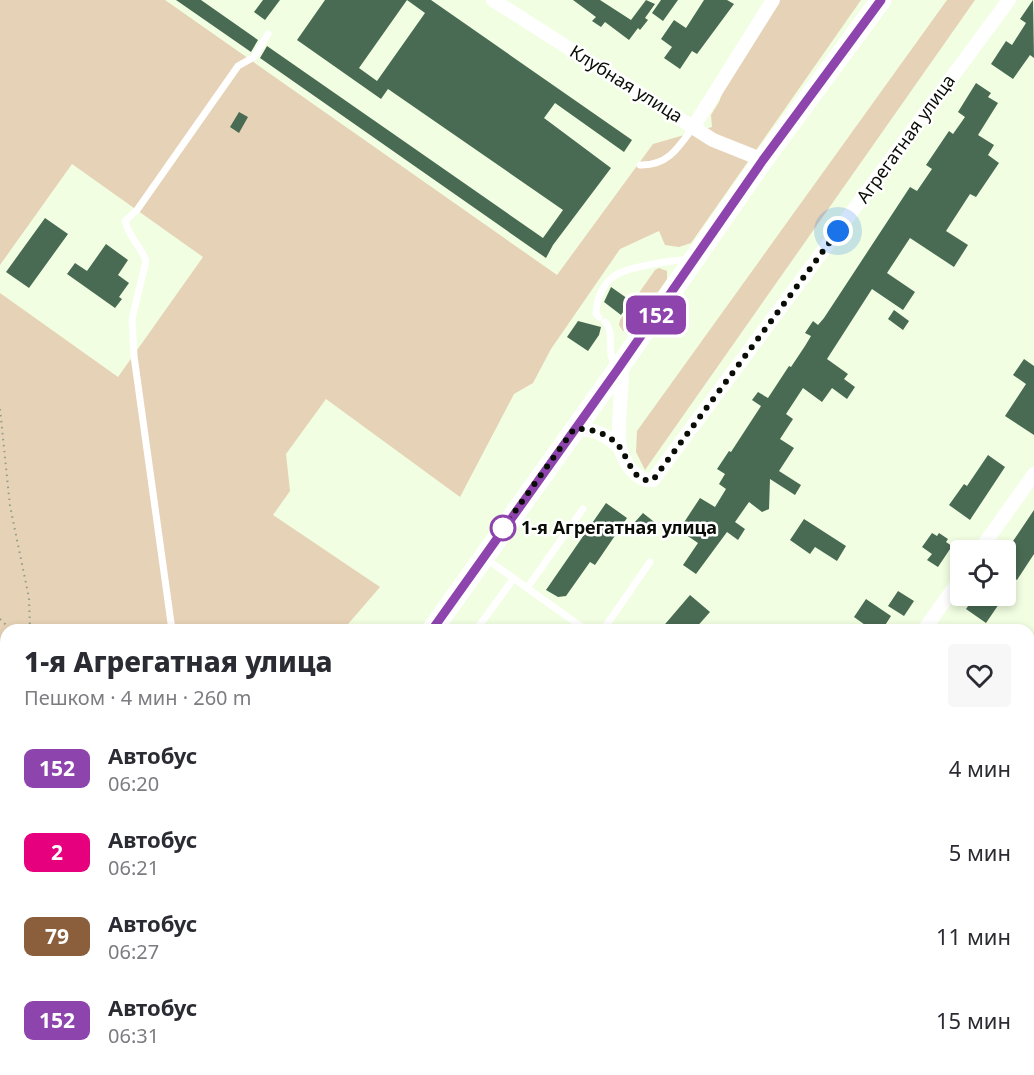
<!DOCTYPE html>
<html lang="ru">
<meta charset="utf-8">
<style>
body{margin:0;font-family:"Noto Sans",sans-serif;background:#f7f7f7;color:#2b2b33;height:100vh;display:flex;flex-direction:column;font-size:22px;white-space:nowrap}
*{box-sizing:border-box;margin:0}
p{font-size:20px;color:#7c7c81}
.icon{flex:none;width:33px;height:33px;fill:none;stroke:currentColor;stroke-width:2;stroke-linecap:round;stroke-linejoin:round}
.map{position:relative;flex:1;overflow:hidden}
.panel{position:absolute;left:0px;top:624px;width:1035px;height:452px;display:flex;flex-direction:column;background:#fff;border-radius:18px 18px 0 0;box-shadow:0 3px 9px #0003}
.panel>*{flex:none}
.badge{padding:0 12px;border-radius:9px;font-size:21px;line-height:39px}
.fabs{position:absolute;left:950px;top:540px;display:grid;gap:12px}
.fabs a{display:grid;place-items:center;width:66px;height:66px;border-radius:6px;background:#fff;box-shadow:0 3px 9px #0003;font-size:30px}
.you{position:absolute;width:30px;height:30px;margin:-15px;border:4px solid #fff;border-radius:50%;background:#1a73e8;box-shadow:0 0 0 9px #1a73e833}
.map>.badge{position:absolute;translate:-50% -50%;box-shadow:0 0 0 3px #fff}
.round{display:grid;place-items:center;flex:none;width:63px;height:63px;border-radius:6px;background:#f7f7f7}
.head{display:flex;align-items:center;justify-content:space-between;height:102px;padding:0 24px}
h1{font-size:28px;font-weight:800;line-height:45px}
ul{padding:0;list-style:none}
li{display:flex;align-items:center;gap:18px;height:84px;padding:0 24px}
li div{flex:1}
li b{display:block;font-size:22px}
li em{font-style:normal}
li .badge{min-width:66px;font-weight:700;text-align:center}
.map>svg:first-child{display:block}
.green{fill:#e6d2b6}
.building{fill:#496a53;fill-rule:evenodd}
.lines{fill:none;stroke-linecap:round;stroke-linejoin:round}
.path{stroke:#929c87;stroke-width:2;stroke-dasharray:1.5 4.5;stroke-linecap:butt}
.lane{stroke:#fff;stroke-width:7}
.street{stroke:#fff;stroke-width:14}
.primary{stroke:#fff;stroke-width:21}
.line-casing{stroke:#fff;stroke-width:14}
.line{stroke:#8e44ad;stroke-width:9}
.walk{stroke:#090d05;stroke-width:6;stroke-dasharray:0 10.8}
.stop-dot{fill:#fff;stroke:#8e44ad;stroke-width:3}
.labels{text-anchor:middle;stroke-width:5;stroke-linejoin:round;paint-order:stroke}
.street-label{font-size:18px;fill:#090d05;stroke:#fff}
.stop-label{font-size:18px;font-weight:bold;fill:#090d05;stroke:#fff;text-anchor:start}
</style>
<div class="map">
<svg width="1034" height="1075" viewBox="0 0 1034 1075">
<rect width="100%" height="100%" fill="#f1fee1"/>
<path class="green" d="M0,0H165L557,275L653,144L712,127L711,115L719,102L726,83L777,0H861L691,243L679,247L665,245L659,231L620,249L551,349L533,383L514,394L460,497L326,399L286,454L290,491L273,515L380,587L343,630H6V682L0,678V293L118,377L203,257L72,164L0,265Z
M947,0H975L645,470L636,452L637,431Z
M659,268L667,271V279L633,328L623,331L619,325L620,320L655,270Z
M136,1070H246L242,1075H132Z"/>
<path class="building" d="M176,0H201L258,40L251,52Z
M263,0H280L265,20L254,12Z
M325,0H431L632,140L624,152L555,103L544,118L611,168L553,245L546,258L260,58L267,46L543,238L563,210L388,89L381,99L297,40ZM407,0L425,13L377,81L359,68Z
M573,0H600L631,20L646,0L655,4L645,18L648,20L640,30L638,28L629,40L605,22L601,27L592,21L596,17Z
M661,0H678L663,21L652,13Z
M704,0H727L734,4L697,54L692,51L680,69L664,58L672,47L661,39L674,20L686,28Z
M1033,0L1034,58L1030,55L1013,79L991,64L1006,41L1012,45L1026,23L1020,19Z
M976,83L991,93L988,97L998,103L978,135L994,145L988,155L999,163L976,197L970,194L946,231L968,245L954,267L910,238L887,273L915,292L903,310L872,289L827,359L848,374L844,379L855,387L847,399L832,388L822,402L803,388L786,414L793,419L780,439L794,448L779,471L801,485L795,495L770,479L769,509L762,512L749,502L735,522L745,529L738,540L727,532L696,574L683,565L698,543L679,530L700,498L715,507L726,489L719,484L725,474L717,469L729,451L731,452L761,406L752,400L758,392L768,398L789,366L791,367L805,346L811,336L805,333L813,321L818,325L824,318L910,187L917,191L932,169L926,165L949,131L953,134L965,117L958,112Z
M239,112L248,117L239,133L230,127Z
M45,218L68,234L29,288L6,272Z
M106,244L128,260L118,275L129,283L119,297L122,299L115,308L67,274L75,263L87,271Z
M611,287L631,301L621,315L604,302Z
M894,310L909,321L903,330L888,319Z
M578,321L601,327L599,335L588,351L567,337Z
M1024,359L1034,366V435L1005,416L1026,384L1013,375Z
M988,455L1005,467L970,520L949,505L964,484L967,486Z
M606,503L627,518L595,565L590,562L566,596L558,597L546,590Z
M1034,510V554L1017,580L1005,572V553Z
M643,513L658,525L650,536L634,523Z
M804,519L846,546L837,561L815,547L810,554L790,540Z
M932,533L937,536L939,533L948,539L946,542L952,546L938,567L927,560L932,554L922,547Z
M898,591L914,601L904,616L888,606Z
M690,595L710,612L694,630H660Z
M979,596H993L1001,601L986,623L966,609L973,599L975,601Z
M866,599L891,616L882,630H872L854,617Z"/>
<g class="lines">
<path class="path" d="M0,409L10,506L29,598L30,630
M0,619L11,630
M0,671L6,667
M1029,993L1034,994
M1029,1014L1034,1020"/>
<path class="lane" d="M640,165C668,166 679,147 694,126
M599,317L596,314C596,301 602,285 613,277C626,266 672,261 690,259
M605,322C616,335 605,352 616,367
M485,558L586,630
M527,588L583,509
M172,630L134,356L132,319L146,261C141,246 129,238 125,221L137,210L238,66L254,57L268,34
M476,630L514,578
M603,630L650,562
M1,1057L6,1059
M28,1070C39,1073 49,1075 60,1070
M88,1070L109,1075
M821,1070L830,1072
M286,1075L290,1070
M474,1075L476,1070"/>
<path class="street" d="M493,0L713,140L763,160
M694,126L773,0
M618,369L622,376C621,394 617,430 620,447C623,461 637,483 653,480L1009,0
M574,429C594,428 607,435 620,448
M980,550L1034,474
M924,630L960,579"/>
<path class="primary" d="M432,630L618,369L763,160L881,0
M117,1075L121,1070"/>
</g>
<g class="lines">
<defs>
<path id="line" d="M432,630L618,369L763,160L881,0"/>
</defs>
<use href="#line" class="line-casing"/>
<use href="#line" class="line"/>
<path class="walk" d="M503,528L574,429C592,428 611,434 621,449C630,463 634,483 653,480L838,231"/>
</g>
<circle class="stop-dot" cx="503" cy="528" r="12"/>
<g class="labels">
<g class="street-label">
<text transform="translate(626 84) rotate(32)" y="6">Клубная улица</text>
<text transform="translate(906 139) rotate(-54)" y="6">Агрегатная улица</text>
</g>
<g class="stop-label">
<text x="521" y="534">1-я Агрегатная улица</text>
</g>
</g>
</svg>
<div class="fabs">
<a><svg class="icon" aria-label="locate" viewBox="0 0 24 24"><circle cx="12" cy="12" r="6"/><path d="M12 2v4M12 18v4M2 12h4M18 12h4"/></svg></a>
</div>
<div class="you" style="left:838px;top:231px"></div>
<b class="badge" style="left:656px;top:315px;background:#8e44ad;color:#fff">152</b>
<section class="panel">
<div class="head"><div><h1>1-я Агрегатная улица</h1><p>Пешком · 4 мин · 260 m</p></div><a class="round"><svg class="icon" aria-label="heart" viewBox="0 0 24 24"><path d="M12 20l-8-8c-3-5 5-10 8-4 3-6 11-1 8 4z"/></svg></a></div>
<ul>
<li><span class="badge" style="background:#8e44ad;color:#fff">152</span><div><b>Автобус</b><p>06:20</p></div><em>4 мин</em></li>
<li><span class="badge" style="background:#e6007e;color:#fff">2</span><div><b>Автобус</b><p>06:21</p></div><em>5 мин</em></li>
<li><span class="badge" style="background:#8b5e3c;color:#fff">79</span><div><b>Автобус</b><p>06:27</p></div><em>11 мин</em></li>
<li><span class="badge" style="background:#8e44ad;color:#fff">152</span><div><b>Автобус</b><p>06:31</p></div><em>15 мин</em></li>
</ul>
</section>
</div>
